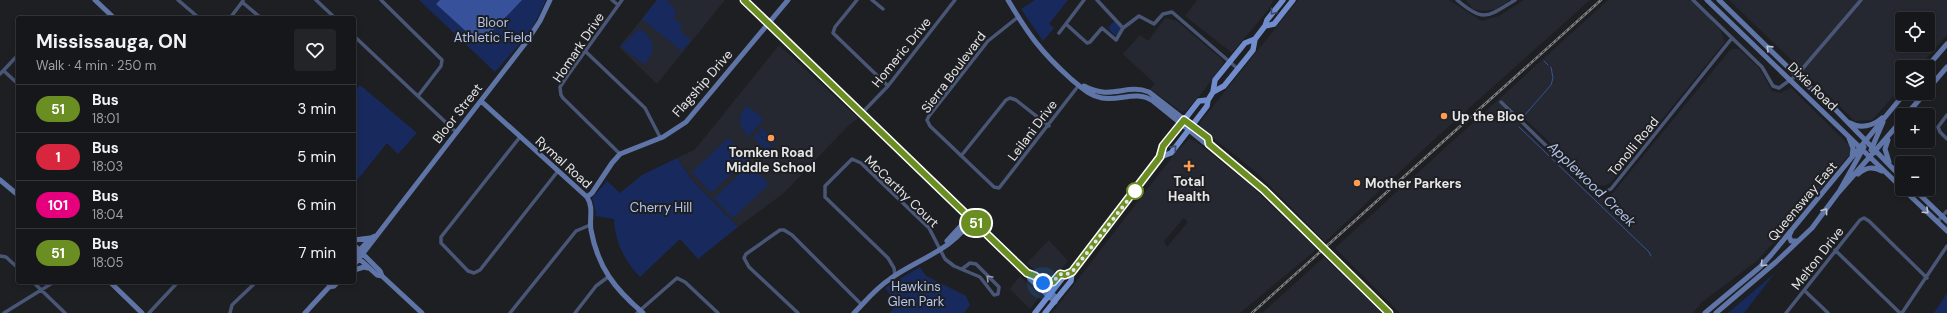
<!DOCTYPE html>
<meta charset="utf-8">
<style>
body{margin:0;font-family:"DM Sans",sans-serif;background:#232427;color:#f1f3f6;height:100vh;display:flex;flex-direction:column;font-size:15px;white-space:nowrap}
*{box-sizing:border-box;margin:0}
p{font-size:13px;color:#9e9fa2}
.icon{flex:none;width:22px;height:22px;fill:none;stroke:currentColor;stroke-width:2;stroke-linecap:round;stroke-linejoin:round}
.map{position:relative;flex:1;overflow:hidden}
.sheet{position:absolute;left:16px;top:16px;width:340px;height:268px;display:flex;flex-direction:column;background:#16171a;border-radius:4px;box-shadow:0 2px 6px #0003,0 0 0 1px #353639}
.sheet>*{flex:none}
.badge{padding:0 8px;border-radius:13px;font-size:14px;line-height:26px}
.controls{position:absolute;left:1895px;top:12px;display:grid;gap:8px}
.controls a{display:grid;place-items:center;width:40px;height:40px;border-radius:4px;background:#16171a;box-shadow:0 2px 6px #0003,0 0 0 1px #353639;font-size:20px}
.you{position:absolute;width:20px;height:20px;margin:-10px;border:3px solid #fff;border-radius:50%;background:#1a73e8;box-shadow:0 0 0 6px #1a73e833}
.map>.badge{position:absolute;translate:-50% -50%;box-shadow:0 0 0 2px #fff}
.round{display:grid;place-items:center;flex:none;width:42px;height:42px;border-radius:4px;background:#232427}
.overview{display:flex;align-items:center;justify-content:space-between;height:68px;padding:0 20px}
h1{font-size:19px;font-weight:700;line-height:30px}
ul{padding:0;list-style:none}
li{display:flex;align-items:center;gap:12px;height:48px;padding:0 20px;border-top:1px solid #353639}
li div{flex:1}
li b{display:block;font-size:15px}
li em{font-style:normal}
li .badge{min-width:44px;font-weight:700;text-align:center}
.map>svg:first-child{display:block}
.built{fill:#252830;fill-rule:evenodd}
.green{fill:#182a5d}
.water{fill:#37529a}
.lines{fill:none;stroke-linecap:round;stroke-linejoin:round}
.stream{stroke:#37529a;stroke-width:1}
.street{stroke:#495676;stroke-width:3.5}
.secondary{stroke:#6075a7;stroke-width:5}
.primary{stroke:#718dce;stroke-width:5.5}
.rail-casing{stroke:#7f7f82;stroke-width:2.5}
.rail{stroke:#1e1f22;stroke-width:1;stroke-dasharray:3;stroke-linecap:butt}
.oneway{stroke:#3f4b67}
.oneway2{stroke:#bec4d4}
.oneway3{stroke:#989eaf}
.line-casing{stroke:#fff;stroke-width:9}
.line{stroke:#6b8e23;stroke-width:6}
.walk{stroke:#e6e6e8;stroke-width:4;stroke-dasharray:0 7.2}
.poi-dot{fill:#fc9d54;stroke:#1e1f22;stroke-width:1.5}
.stop-dot{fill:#fff;stroke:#6b8e23;stroke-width:2}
.labels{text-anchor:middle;stroke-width:4;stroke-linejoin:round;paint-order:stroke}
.park-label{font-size:13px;fill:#b3c5ee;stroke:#1e1f22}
.street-label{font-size:13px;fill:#e6e6e8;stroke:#1e1f22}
.poi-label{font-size:13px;font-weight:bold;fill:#e6e6e8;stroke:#1e1f22;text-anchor:start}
.water-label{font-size:14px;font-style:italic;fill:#b1c3ec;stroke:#1e1f22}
</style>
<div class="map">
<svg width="1947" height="313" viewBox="0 0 1947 313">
<rect width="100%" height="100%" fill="#1e1f22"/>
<path class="built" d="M657,0H725L657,84L619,47Z
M1197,0H1273V1L1268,10L1232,53L1185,16Z
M1298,0H1449L1482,21L1499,16L1524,0H1590L1438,136L1325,242L1256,172L1203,130L1200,125L1201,121Z
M1466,0H1510L1496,9L1484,11L1473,9Z
M1608,0H1692L1721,31L1725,42L1610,183L1606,185L1596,186L1525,119L1519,124L1592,195L1604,198L1612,194L1730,50L1733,49H1739L1759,68L1772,91L1780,93L1791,88L1850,146V154L1758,260L1702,302L1693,313H1400L1335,248Z
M1729,0H1947V35L1919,67H1902V87L1872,120L1855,121ZM1902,19H1928V45H1902Z
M1165,18L1177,21L1223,60V64L1205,89L1187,110L1182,112L1150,89L1155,84L1123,54L1140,35L1148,41Z
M779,45L858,118L846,128L785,192L738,227L692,180L677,158L694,150L701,142Z
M1189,139L1195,141L1247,182L1317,249L1240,313H1052L1176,152ZM1184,218L1188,222L1167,247L1164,241Z
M1049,240L1068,261L1053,279L1046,281L1027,263Z
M1324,257L1382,313H1262Z
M1020,276L1040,296L1030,309L1010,289Z"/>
<path class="green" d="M419,0H546L531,31L495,72Z
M657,0H667L677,12L673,17L683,26L679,30L691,40L682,51L642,19Z
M1035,0H1068L1049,24L1054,28L1043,41L1021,9Z
M1114,21L1122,29L1115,36L1108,28Z
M639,29C655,37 657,53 644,64L622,48V45Z
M360,85L417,133L398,154L387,143L354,184V92Z
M747,106L764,119L749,136C738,127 737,116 747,106Z
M762,128L776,141L772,146L758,132Z
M757,133L771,146L767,151L753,137Z
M728,138L748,159L711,193L692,172Z
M677,158L692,180L738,227L698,259L680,239L640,277C624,260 615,242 614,219L595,216L596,213L592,198L607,181L620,193L642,175Z
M750,164L769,184L733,218L714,198Z
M920,267L926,276L966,296L970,305L964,313H889L898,304L885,288Z
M1775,273L1744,313H1728Z
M1947,293V313H1934Z"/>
<path class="water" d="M440,0H522L480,44L436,4Z"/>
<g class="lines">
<path class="stream" d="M1544,61L1548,65
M1523,117L1551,85L1553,78L1551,67
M1519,127L1649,252L1651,256"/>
<path class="street" d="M178,0L199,18
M316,0L335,18
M381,0L442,60L441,66L418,96
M612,0L618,5
M857,0L835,27L833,33L888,86
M872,0L883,9
M1097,0L1123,28
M1457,0C1484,23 1487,17 1515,0
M1693,0L1762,67L1773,86L1779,88L1797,75L1861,0
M242,2L261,18
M1018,17L988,41L929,116L927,120L930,126L994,187L999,188L1079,85
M230,18L243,1
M1066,24L1087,43L1090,42L1102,28L1116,40L1123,28L1139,16L1154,24L1163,14L1172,12L1238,69
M1059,33L1084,0
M354,36L456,132
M584,50L645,108L660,137
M4,71L18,84
M0,74L18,55
M1501,102L1592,190L1596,193H1601L1611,189L1732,38
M861,114L888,86L955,0
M1947,115L1938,127L1940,132L1947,139
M520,137L441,237V243L444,246L468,271L474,273L480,270L558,171
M620,154L563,98L561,95L560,87L568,75L622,0
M961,156L1006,100L1010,98L1016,100L1049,126
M1937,222L1947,211
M1835,250L1900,313
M0,256L6,257L18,268
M895,275L894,268L888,258L825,197V186L852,159L861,163L929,228L945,259L954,266L980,277L994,295L998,294L999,287L976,264L970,263L962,269
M33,282L65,313
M1805,291L1828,313
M4,313L54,282
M149,313L178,282
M230,313L232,305L256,282
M510,313L576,231L590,225
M575,313L596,286L608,277
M637,313L677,278L685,282L718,313
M798,313L749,267L744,258L746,254L780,230H784L792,235L862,305
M1786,313L1860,220L1864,218L1869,221L1927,278
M1902,313L1947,246"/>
<path class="secondary" d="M95,0L114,18
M744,0L1027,273L1057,298
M1008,0C1028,34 1041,52 1071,79C1081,87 1089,96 1102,98C1121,101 1136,90 1153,101L1205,143L1209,144L1265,190L1389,313
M1707,0L1902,188
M1719,0L1801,80L1831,105L1902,178
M1927,67L1947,44
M1084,86C1112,101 1126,83 1149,92L1208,138L1209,144
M1928,89L1947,67
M481,101L587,197C594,208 589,219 591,230C598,268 615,289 643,313
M1906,115L1925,93
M1850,123C1860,129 1873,126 1882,118
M1849,138L1853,148L1852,157
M1888,140L1885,149L1889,162
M1871,150L1883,122
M1858,174C1866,167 1873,166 1882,171
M0,180L18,195
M1903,189L1947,231
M1914,189L1947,221
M1840,190L1864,147
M587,197L592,193L612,163L620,154L663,137L686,122L788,0
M1791,232L1789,236L1791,241H1798
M354,240L370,238
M947,241L969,217
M354,245L380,271L382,276L422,313
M358,252L371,238L375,236
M354,254L377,275L382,276
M354,265L527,41L540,21L550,0
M354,270L364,267L368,268
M1028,274L1030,279L1055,302
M110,282L142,313
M329,287L334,286L338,282
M305,313L329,287L331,282
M854,313C865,302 876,288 890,279C914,261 957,248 971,219
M1705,313L1760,267L1771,255L1905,93
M1716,313L1776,262L1812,228L1838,193L1902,120"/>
<path class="primary" d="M1265,26L1274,24L1293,0
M1213,92L1224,86L1253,50L1255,39L1265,26L1267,20L1283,0
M1160,157L1171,153L1207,106L1208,100L1213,92L1215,80L1245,43L1255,39
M1032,276H1035L1047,284L1053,282L1060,274L1065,275
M1035,313L1065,275L1072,272
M1045,313L1071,281L1072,272L1160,157L1163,147L1199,101L1208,100"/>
<defs>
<path id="rail" d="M1252,313L1601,0"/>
</defs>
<use href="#rail" class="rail-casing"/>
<use href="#rail" class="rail"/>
</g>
<defs><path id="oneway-chevron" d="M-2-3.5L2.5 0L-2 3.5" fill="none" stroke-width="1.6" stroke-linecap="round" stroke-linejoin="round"/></defs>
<g class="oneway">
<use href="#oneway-chevron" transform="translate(1273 12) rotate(129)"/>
<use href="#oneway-chevron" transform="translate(1174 148) rotate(-48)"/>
</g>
<g class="oneway2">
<use href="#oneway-chevron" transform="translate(1769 48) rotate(-136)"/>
<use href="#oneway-chevron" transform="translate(1825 211) rotate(-53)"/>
<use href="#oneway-chevron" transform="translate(1926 211) rotate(43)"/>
<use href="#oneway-chevron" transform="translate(1763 264) rotate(135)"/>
</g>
<use class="oneway3" href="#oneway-chevron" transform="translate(989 278) rotate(-135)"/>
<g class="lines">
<defs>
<path id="line" d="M744,0L1027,273L1035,276L1043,283L1053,282L1060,274L1065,275L1072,272L1160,157L1163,146L1184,120L1208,138L1209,144L1264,190L1389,313"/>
</defs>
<use href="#line" class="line-casing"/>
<use href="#line" class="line"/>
<path class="walk" d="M1043,283L1053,282L1060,274L1065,275L1072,272L1135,191"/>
</g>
<g class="poi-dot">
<circle cx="1444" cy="116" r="4"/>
<circle cx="771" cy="138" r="4"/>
<path d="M1187 160h4v4h4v4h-4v4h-4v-4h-4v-4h4z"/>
<circle cx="1357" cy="183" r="4"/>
</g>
<circle class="stop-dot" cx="1135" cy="191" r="8"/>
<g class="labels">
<g class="park-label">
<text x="493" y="27">Bloor<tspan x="493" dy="15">Athletic Field</tspan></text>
<text x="661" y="212">Cherry Hill</text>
<text x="916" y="291">Hawkins<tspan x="916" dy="15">Glen Park</tspan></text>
</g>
<g class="street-label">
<text transform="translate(578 47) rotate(-56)" y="5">Homark Drive</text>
<text transform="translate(901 52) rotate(-51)" y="5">Homeric Drive</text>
<text transform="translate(953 72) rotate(-53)" y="5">Sierra Boulevard</text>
<text transform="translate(702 83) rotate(-49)" y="5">Flagship Drive</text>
<text transform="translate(1813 86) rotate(44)" y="5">Dixie Road</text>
<text transform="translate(457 113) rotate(-52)" y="5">Bloor Street</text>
<text transform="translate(1032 130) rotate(-53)" y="5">Leilani Drive</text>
<text transform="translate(1633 146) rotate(-51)" y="5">Tonolli Road</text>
<text transform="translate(564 162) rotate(42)" y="5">Rymal Road</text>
<text transform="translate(902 191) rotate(44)" y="5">McCarthy Court</text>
<text transform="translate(1802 201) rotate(-50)" y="5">Queensway East</text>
<text transform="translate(1817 258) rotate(-52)" y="5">Melton Drive</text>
</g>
<g class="poi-label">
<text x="1452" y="121">Up the Bloc</text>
<text x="771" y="157" text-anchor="middle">Tomken Road<tspan x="771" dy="15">Middle School</tspan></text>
<text x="1189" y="186" text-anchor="middle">Total<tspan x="1189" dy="15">Health</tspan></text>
<text x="1365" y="188">Mother Parkers</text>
</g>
<g class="water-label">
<text transform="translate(1592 184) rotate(44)" y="5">Applewood Creek</text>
</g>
</g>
</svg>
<div class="controls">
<a><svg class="icon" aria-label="locate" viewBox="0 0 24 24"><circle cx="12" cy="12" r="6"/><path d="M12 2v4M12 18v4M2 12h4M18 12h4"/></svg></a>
<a><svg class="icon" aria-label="layers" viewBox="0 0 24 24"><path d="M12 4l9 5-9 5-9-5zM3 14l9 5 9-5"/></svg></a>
<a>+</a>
<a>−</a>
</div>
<div class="you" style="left:1043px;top:283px"></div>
<b class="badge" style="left:976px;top:223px;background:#6b8e23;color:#fff">51</b>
<section class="sheet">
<div class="overview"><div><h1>Mississauga, ON</h1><p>Walk · 4 min · 250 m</p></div><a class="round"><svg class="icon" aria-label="heart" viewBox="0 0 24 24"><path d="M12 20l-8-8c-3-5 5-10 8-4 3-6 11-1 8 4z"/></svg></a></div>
<ul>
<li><span class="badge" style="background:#6b8e23;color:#fff">51</span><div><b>Bus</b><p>18:01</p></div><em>3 min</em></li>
<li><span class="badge" style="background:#d7263d;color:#fff">1</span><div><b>Bus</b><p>18:03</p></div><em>5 min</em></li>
<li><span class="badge" style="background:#e6007e;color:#fff">101</span><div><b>Bus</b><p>18:04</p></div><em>6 min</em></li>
<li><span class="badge" style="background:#6b8e23;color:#fff">51</span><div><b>Bus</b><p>18:05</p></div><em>7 min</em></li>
</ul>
</section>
</div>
